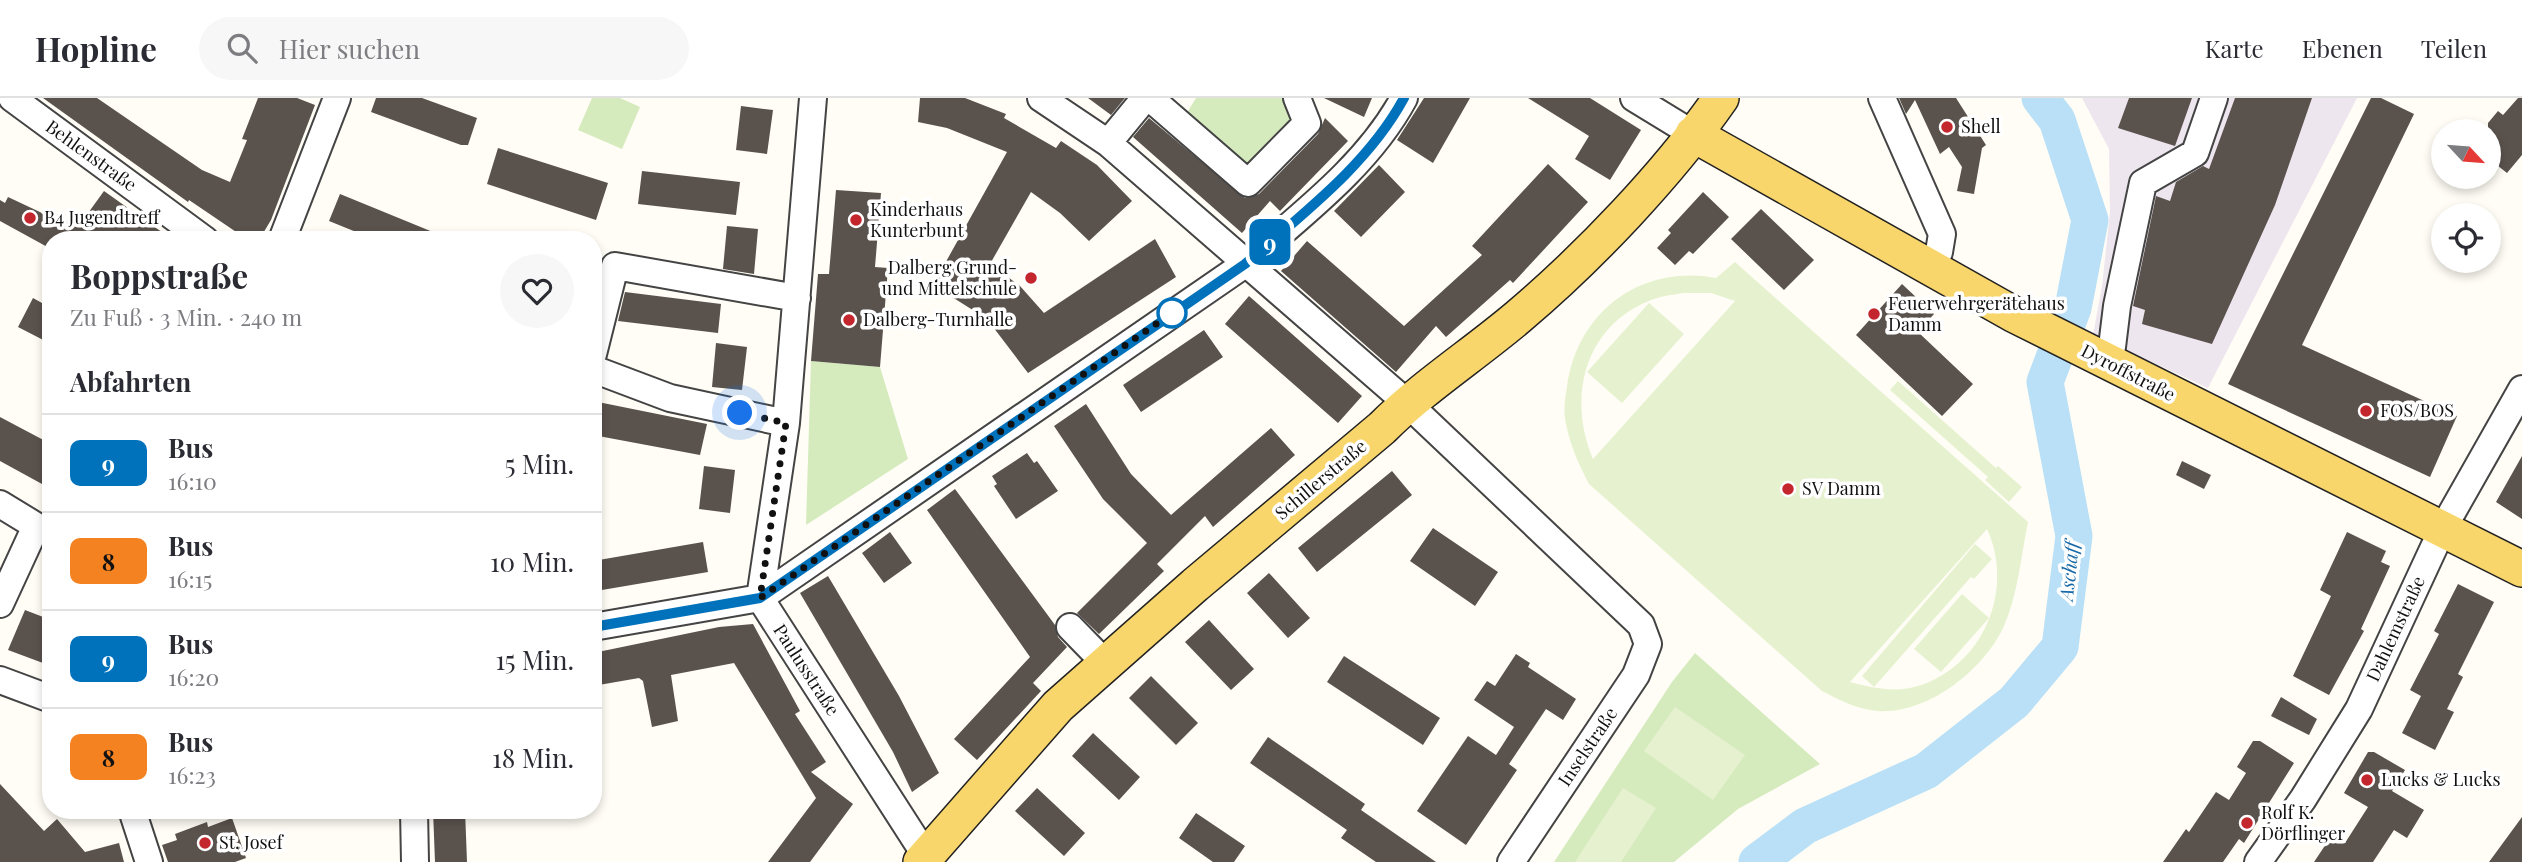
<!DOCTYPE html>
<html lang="de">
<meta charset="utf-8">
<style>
body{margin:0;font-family:"Playfair Display",serif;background:#f7f7f7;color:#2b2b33;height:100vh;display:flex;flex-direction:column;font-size:26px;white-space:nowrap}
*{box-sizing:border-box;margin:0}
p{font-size:23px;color:#7c7c81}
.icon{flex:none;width:38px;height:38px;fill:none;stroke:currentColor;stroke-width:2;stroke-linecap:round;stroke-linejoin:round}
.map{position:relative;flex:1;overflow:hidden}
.sheet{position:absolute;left:42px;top:133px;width:560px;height:588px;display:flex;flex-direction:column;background:#fff;border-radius:28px;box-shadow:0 4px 10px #0003}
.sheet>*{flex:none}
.badge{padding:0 14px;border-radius:10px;font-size:24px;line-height:46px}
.needle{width:46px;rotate:116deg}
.buttons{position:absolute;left:2431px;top:21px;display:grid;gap:14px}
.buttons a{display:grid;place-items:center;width:70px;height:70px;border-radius:50%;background:#fff;box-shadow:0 4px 10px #0003;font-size:35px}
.you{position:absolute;width:35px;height:35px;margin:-18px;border:5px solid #fff;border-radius:50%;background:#1a73e8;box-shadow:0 0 0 10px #1a73e833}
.map>.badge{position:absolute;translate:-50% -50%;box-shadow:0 0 0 4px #fff}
h2{padding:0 28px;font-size:26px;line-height:63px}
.round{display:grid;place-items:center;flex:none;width:74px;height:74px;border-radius:37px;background:#f7f7f7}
.headline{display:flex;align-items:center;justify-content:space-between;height:119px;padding:0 28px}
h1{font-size:33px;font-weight:700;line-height:52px}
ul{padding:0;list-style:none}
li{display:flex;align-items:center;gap:21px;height:98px;padding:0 28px;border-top:2px solid #e1e1e2}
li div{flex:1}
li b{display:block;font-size:26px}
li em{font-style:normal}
li .badge{min-width:77px;font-weight:700;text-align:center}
header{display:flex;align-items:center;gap:42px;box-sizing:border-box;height:98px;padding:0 35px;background:#fff;border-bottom:2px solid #e1e1e2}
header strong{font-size:33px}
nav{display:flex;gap:38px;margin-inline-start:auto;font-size:24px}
.search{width:490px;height:63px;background:#f7f7f7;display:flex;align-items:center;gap:18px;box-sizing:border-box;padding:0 24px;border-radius:38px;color:#7c7c81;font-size:26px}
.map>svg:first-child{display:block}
.industrial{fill:#eee6ef}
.green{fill:#d5ebbd}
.pitch{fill:#e6f2cf;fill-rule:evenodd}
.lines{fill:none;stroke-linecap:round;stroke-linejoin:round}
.river{stroke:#b9e0f7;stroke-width:37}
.building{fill:#5a524d}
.minor-casing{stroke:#444;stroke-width:30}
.major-casing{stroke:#222;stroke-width:38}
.minor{stroke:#fff;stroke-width:26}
.major{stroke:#f9d66b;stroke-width:35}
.line-casing{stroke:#fff;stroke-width:16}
.line{stroke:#0072bc;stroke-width:10}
.walk{stroke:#111;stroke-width:7;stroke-dasharray:0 12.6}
.poi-dot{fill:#c4262e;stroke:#fff;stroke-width:2.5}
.stop-dot{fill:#fff;stroke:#0072bc;stroke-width:3.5}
.labels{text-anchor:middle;stroke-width:7;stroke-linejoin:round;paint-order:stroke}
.poi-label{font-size:18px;fill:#111;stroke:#fff;text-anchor:start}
.street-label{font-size:18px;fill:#111;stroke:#fff}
.water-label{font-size:19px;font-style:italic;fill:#1768a6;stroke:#fff}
</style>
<header>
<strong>Hopline</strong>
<div class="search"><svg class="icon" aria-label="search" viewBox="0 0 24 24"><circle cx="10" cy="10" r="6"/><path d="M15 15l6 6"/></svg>Hier suchen</div>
<nav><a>Karte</a><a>Ebenen</a><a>Teilen</a></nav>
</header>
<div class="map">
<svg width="2522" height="764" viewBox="0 0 2522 764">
<rect width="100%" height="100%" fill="#fffdf5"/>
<path class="industrial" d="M2082,0H2357L2208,290L2093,237L2102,188L2110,114L2109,51Z"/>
<path class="green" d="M592,0H620L640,9L622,51L578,32Z
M1196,0H1282L1290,3L1297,23L1249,72L1185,18Z
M811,263L880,269L908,361L806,427Z
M1695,555L1820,666L1738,711L1674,764H1554L1672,584Z"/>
<path class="pitch" d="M1735,164L2028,424C2021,458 2018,496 2004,528C1984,572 1927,617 1877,613C1857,611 1839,602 1822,593L1589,386C1579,367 1570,347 1566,326C1563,314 1565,301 1567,289C1577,213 1642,166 1716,180ZM1683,195H1711L1735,203L1593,361C1567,300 1584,228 1651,202C1661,198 1672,197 1683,195ZM1987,431C2015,492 1983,568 1918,588C1896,595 1872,590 1850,584Z
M1649,205L1684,236L1622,305L1587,274Z
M1898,283L1996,370L1998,368L2022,389L2009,404L1985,382L1988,379L1890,292Z
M1975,446L1992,461L1974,481L1971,479L1874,589L1862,578Z
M1962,496L1989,520L1941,574L1914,551Z
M1675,609L1745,657L1713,702L1644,653Z
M1623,690L1656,710L1621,764H1575Z"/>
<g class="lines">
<path class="river" d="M1757,764L1805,728L1926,673L2014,604L2060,549L2074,438L2045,284L2073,210L2090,122L2057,22L2040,0"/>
</g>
<path class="building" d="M43,0H97L202,72L230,84L247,42L242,41L258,0H297L315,7L271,122L259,142H248L189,102L188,104Z
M376,0H422L477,20L468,47H461L371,14Z
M920,0H965L1006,16L1004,20L1056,50L1061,43L1097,67L1132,103L1089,143L1060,115L1031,94L990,166L1020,188L1044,215L1155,141L1176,179L1028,275L987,221L933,187L1007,54L947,30L918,24Z
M1088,0H1125L1111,17Z
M1324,0H1372L1364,19Z
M1424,0H1470L1433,65L1397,42Z
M1528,0H1590L1641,32L1610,82L1575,61L1589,38Z
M1899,0H1956L1986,47L1982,50L1974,96L1957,93L1962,69L1949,49L1940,56L1915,2L1906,16Z
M2129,0H2192L2175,48L2118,30Z
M2235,0H2312L2275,107L2212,246L2142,226L2145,212L2133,208L2156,98L2170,103L2176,84L2203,68L2209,71Z
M2371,0H2381L2414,16L2302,247L2457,318L2430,379L2228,286Z
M2518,0H2522V57L2507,75L2488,60V25L2498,13L2503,17Z
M741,8L773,12L767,56L736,52Z
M1149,20L1245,100L1259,96L1318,36L1325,20L1348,43L1280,113L1270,103L1242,135L1133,39Z
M498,50L608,85L596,122L487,86Z
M1548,66L1588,104L1513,185L1510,182L1446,239L1436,228L1396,274L1281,173L1307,143L1404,228L1482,157L1472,148Z
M1379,67L1405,94L1361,139L1334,113Z
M642,73L740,84L736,117L638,106Z
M836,92L881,95L875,169L888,170L880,269L811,263L818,176H829Z
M104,93L173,142H51V151L0,123V102L5,105L8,99L42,115L44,111L78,129Z
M1703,94L1729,119L1693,156L1689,153L1675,167L1657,150L1671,135L1668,132Z
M340,96L450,141V142H376L329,123Z
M1761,111L1814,162L1784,192L1731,141Z
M727,128L758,131L754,176L723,171Z
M1902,186L1934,216L1918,234L1973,286L1942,318L1856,237Z
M625,194L721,206L718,235L618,223Z
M1249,198L1362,298L1338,325L1225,226Z
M33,200L51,210V246L18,229Z
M1204,232L1223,259L1141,314L1123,287Z
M716,245L747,249L742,292L712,289Z
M593,303L707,326L700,357L593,337Z
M1086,306L1131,376L1171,417L1271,330L1295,357L1213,429L1205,418L1157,466L1164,473L1099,536L1077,515L1147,445L1103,401L1054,328Z
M0,319L51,346V370L42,386L0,363Z
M1027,355L1034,365L1037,363L1058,393L1016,421L994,388L997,386L992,378Z
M2522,358V421L2496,404Z
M2182,363L2211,377L2204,391L2176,377Z
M704,368L735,372L730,415L699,411Z
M1392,373L1412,397L1317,474L1298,450Z
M955,391L1055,527L1058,539L1067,549L1033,585L1041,593L977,662L954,641L1030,559L927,412Z
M1433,430L1498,474L1475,508L1410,463Z
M890,434L912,465L884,485L862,455Z
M2347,434L2386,453L2381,464L2390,468L2361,531L2364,533L2329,597L2293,578L2331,498L2320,492Z
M703,444L708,474L596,493L593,463Z
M1269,475L1310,520L1288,540L1247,495Z
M828,478L899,598L939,675L912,694L893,654L800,495Z
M2458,486L2494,504L2458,576L2463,579L2447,611L2454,614L2435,652L2402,635L2421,598L2410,592L2439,536L2434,533Z
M25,512L51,522V568L8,552Z
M1209,522L1254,571L1231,592L1185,544Z
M753,526L800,613L795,616L826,664L811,674L853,706L810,764H768L816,700L734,565L671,577L678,623L652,629L643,583L639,580L593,588V555L719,529Z
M1516,556L1530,565L1528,569L1576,601L1563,622L1546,611L1509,666L1517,672L1466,747L1417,713L1468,638L1496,657L1514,629L1474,602L1487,583L1495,588Z
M1344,558L1440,620L1423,647L1327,584Z
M1151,578L1198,625L1176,647L1129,600Z
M2281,599L2317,621L2309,637L2271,618Z
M1093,635L1140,679L1119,702L1072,658Z
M1268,639L1365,706L1361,712L1436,764H1376L1341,740L1347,732L1250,665Z
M2253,643H2260L2294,665L2244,745L2239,741L2223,764H2163L2186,731L2189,734L2216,694L2229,702L2246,675L2237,669Z
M2368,654H2374L2405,672L2392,693L2424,712L2407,740L2394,732L2373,764H2314L2332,737L2345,745L2368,709L2344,695Z
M0,686L44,733L57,721L85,754L119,745L124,764H0Z
M1037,690L1085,735L1064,758L1015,713Z
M433,712H465L467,764H435Z
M1196,715L1245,748L1234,764H1213L1179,740Z
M2522,719V764H2489Z
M232,720L246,760L235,764H168L162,747L177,742L175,736L207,724L208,729Z"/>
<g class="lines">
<defs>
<path id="minor" d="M12,0L205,142
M813,0L786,325L760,500L926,758
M1041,0L1108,45L1407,305L1641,527L1648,546L1636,577L1511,764
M1150,0L1248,85L1307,25L1297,0
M1634,0L1693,36
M1882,0L1942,136L1939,154L1930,169
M1108,45L1145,0
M282,142L337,0
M593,256L615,168L797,200
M2105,264L2112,249L2117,208L2143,85L2195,55L2214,0
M593,271L670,300L786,325
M0,406L36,428L0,506
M593,529L760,500L1245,166C1301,117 1368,67 1404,0
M1070,529L1106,566
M0,582L51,601
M132,712L149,764
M414,712L415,764
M2258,764L2303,701L2359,611L2442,432L2522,291"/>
<path id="major" d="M1693,36L2013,216L2522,471
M921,764L1058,608L1195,487L1382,330C1423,289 1473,257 1518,219C1589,159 1668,76 1721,0"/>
</defs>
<use href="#minor" class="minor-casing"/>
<use href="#major" class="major-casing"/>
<use href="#minor" class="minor"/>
<use href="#major" class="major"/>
</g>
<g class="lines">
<defs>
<path id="line" d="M593,529L760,500L1245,166C1301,117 1368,67 1404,0"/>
</defs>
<use href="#line" class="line-casing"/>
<use href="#line" class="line"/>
<path class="walk" d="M740,315L786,325L760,500L1172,215"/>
</g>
<g class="poi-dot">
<circle cx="1947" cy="29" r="7"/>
<circle cx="30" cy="120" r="7"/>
<circle cx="856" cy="122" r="7"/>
<circle cx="1031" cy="180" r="7"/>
<circle cx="1874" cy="216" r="7"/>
<circle cx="849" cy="222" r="7"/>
<circle cx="2366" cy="313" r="7"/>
<circle cx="1788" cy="391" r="7"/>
<circle cx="2367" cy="682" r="7"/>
<circle cx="2247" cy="725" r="7"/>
<circle cx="205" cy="745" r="7"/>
</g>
<circle class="stop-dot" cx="1172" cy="215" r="14"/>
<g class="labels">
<g class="poi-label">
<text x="1961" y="35">Shell</text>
<text x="870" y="118">Kinderhaus<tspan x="870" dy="21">Kunterbunt</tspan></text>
<text x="44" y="126">B4 Jugendtreff</text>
<text x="1017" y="176" text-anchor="end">Dalberg Grund-<tspan x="1017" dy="21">und Mittelschule</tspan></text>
<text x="1888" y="212">Feuerwehrgerätehaus<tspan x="1888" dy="21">Damm</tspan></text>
<text x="863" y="228">Dalberg-Turnhalle</text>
<text x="2380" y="319">FOS/BOS</text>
<text x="1802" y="397">SV Damm</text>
<text x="2381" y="688">Lucks &amp; Lucks</text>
<text x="2261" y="721">Rolf K.<tspan x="2261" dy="21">Dörflinger</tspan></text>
<text x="219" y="751">St. Josef</text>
</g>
<g class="street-label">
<text transform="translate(91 58) rotate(36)" y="6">Behlenstraße</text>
<text transform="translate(2128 275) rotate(27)" y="6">Dyroffstraße</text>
<text transform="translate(1321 382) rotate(-40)" y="6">Schillerstraße</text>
<text transform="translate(2396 531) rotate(-65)" y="6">Dahlemstraße</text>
<text transform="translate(806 572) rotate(57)" y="6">Paulusstraße</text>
<text transform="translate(1588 649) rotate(-56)" y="6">Inselstraße</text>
</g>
<g class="water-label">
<text transform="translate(2069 473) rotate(-84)" y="7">Aschaff</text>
</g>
</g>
</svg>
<div class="buttons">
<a><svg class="needle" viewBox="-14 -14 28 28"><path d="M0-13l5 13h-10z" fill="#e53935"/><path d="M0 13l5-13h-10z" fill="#7c7c81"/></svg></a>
<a><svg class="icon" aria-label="locate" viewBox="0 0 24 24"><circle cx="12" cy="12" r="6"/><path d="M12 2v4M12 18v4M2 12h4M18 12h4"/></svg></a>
</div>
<div class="you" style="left:740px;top:315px"></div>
<b class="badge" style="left:1270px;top:144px;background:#0072bc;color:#fff">9</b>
<section class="sheet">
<div class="headline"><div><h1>Boppstraße</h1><p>Zu Fuß · 3 Min. · 240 m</p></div><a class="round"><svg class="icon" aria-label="heart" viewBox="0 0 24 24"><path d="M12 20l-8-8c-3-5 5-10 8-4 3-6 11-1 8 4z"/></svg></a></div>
<h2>Abfahrten</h2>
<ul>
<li><span class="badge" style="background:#0072bc;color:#fff">9</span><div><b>Bus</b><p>16:10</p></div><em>5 Min.</em></li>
<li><span class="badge" style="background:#f58220;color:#111">8</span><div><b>Bus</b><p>16:15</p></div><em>10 Min.</em></li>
<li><span class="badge" style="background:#0072bc;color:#fff">9</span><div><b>Bus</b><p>16:20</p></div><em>15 Min.</em></li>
<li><span class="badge" style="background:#f58220;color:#111">8</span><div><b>Bus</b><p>16:23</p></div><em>18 Min.</em></li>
</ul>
</section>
</div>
